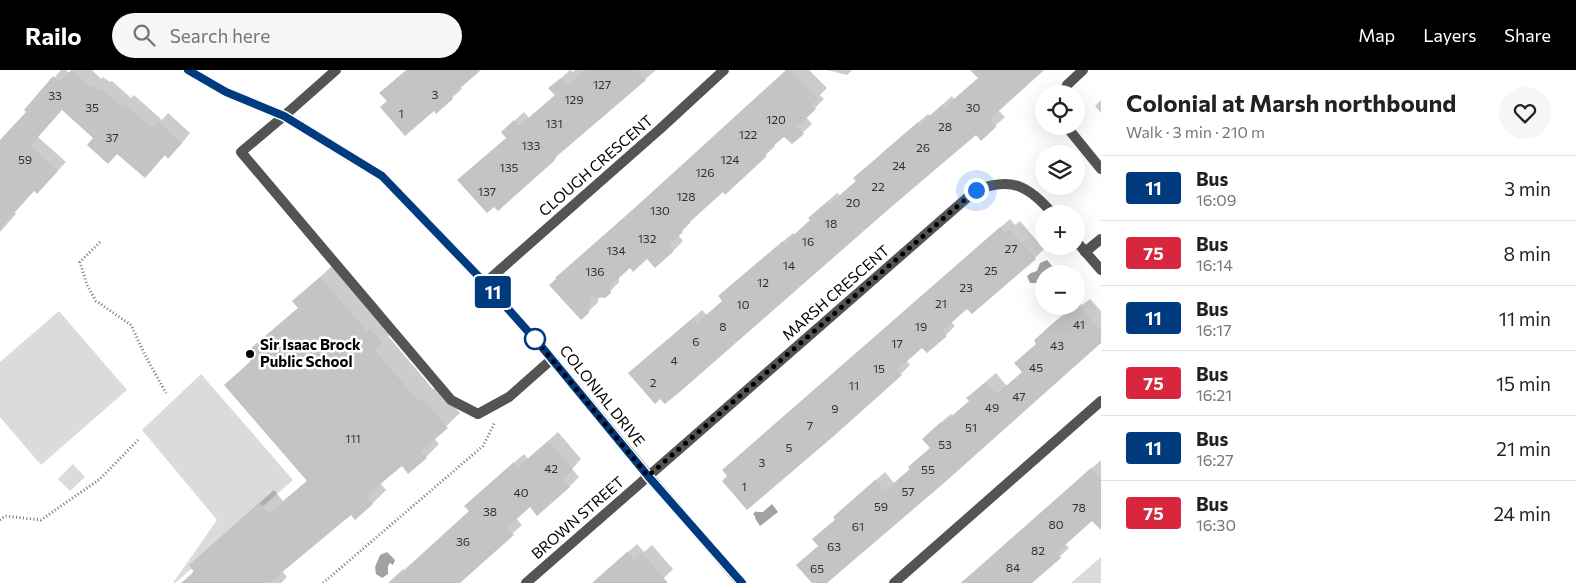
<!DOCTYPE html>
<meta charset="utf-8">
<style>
body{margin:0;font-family:Commissioner,sans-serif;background:#f6f6f6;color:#222;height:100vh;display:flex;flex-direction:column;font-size:19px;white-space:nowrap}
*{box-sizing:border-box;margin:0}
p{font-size:16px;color:#767676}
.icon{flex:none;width:28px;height:28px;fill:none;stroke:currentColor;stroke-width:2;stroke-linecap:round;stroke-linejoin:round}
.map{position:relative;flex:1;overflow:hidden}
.details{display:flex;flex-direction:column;background:#fff;width:475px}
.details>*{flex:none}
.badge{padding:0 10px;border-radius:4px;font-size:18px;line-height:32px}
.controls{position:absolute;left:1035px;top:15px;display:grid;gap:10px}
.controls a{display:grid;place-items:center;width:50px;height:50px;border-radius:50%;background:#fff;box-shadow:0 5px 20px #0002;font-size:25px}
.you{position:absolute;width:25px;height:25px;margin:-12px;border:4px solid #fff;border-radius:50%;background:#1a73e8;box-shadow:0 0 0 8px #1a73e833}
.map>.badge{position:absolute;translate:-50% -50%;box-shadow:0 0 0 2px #fff}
.round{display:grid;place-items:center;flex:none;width:52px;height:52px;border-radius:26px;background:#f6f6f6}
.headline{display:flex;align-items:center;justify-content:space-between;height:85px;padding:0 25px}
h1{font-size:24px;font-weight:700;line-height:38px}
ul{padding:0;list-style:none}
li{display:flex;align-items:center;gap:15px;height:65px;padding:0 25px;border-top:1px solid #e0e0e0}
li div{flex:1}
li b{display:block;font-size:19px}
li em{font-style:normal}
li .badge{min-width:55px;font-weight:700;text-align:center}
header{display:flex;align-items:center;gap:30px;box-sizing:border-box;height:70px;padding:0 25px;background:#000;color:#fff}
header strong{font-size:24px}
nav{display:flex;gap:28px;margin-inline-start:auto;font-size:18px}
.search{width:350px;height:45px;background:#f6f6f6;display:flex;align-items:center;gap:12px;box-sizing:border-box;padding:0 18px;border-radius:28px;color:#767676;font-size:19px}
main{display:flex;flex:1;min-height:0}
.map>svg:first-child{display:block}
.green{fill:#dbdbdb}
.water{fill:#a2a2a2}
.shadow{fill:#0003}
.building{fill:#c4c4c4}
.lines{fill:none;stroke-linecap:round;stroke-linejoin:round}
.path{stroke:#767676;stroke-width:3;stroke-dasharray:1 2.5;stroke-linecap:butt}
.lane{stroke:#545454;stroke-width:10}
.street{stroke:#545454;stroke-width:10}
.line-casing{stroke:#fff;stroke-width:11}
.line{stroke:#003b80;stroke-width:8}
.walk{stroke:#000;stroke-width:5;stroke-dasharray:0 9}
.stop-dot{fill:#fff;stroke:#003b80;stroke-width:2.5}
.poi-dot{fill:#000;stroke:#fff;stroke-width:2}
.labels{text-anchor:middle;stroke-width:5;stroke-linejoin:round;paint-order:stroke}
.number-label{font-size:12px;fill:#313131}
.street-label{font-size:15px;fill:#000;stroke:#fff}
.poi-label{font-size:15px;font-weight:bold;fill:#000;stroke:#fff;text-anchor:start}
</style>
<header>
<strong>Railo</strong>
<div class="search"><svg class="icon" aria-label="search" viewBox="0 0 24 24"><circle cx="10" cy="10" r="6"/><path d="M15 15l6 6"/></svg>Search here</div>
<nav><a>Map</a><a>Layers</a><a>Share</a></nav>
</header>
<main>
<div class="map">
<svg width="1101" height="513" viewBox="0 0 1101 513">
<rect width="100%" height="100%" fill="#fff"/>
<path class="green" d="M59,241L127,320L41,395L0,347V292Z
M201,304L293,410L175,513H173L217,450L142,360Z
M73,394L85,407L70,421L58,409Z
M1101,487V513H1071Z"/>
<path class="water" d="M1047,190L1052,196L1053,200L1050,204H1044V209L1036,213H1030L1027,206L1031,203L1037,201L1040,193Z
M772,434L778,442L760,456L755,448V446L753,444L756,441L757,442H763Z
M387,482L395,490L393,495L390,493L388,496V504L382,508L376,504L375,497L380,485Z"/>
<path class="shadow" d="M61,0H66L70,4L73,0H92L101,9L103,7L110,12L112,11L131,28L134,25L162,50L168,43L190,63L178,78L166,84L154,97L118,83L108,93L95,68L62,39L38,67L66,92L46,113L34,120L14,142L16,144L0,162V72L28,41L26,40Z
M406,0H479L460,17L462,19L436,42L434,39L388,31L390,14Z
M570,0L573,2L575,0H656L552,89L507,68L512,53L524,42L529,48L556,25L550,18Z
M788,0H809L827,18L820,25L824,29L806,47L812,54L792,73L784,65L775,73V76L765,86L723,120L689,151L691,152L678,165L683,171L674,180L655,196L647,187L630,197L619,207V212L605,227L599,226L598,232L588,242L557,208Z
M827,0H852L847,5Z
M972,0H1044L998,40L1005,47L981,69L976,63L639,294L702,240L707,245L724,230L729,217L793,163L795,165L812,150L819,139L837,123L840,125L857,110L883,82L928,44L930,46L952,26L954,29L979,8Z
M1101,30V43L1095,36Z
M1010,149L1015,155L1020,151L1044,179L1035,188L972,242L967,238L951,252L955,256L946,265L922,276L906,290L910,295L901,304L729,406L733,391Z
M334,194L396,258L388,266L433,319L437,316L460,343L434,368L439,374L426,387L402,394L380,413L386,420L372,434L351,443L282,501L287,507L281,513H183L195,500L190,495L204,482L274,420L283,431L308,410L225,315L252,290L246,284L299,237L294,231Z
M1090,229L1101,241V271L826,513H824L823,460L836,449L844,438L885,402L894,413L911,398L931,377L933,359L951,344L953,345L970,331L977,319L996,303L1007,316L1023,301L1044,261L1073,236H1076V234L1079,231L1082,235Z
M558,362L581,389L572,399L579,407L570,416L537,444L530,436L516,448L522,455L458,513H388L403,499L405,500L470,441L475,427L524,384L528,389Z
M1101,390V451L1092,449L1065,474L1069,478L1031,513H961Z
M637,474L644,482L652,475L673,499L659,513H596L604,503Z"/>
<path class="building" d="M71,0L92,17L93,15L100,21L102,19L121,36L124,33L152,58L158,52L182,73L168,89L165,85L145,108L117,84L108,94L87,75L93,68L62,40L30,76L58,101L37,124L34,121L0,159V70L26,42L24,40L53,6L60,12Z
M407,0H481L451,26L453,29L436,44L434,41L405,66L380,37L387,31L379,23Z
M585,0H637L646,10L557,86L554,91L498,141L494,137L487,143L457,110L506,68L501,62L514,50L519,56L555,25L548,18L561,8L568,15Z
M786,0H791L818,28L812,35L816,39L797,57L804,64L792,74L784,67L766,82V87L725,125L723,122L681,160L683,162L669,175L674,181L655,198L647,189L633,202L630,198L610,216L611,223L605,228L590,227L589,243L581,250L549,215L556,209L555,208L638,135Z
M970,0H1044L990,49L996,57L981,71L976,65L890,138L682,320L665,334L660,329L655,334L628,303L693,248L697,253L722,231L718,226L783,171L785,173L810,150L808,148L828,131L830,134L856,111L853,108L873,91L918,52L920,54L943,34L945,37L978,8Z
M1000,157L1005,163L1010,159L1036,189L972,244L967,239L942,261L947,266L927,283L922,278L897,300L902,305L835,365L747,440L722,411L727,406L722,400Z
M320,207L367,261L371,259L383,273L375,280L419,332L423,329L448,358L421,381L427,388L408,404L402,396L366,426L373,434L355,450L351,445L269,513H181L194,502L189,495L260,433L269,444L307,411L224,315L251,291L244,284L298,238L292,231Z
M1080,237L1101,261V273L944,413L827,513H812L796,495L818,476L812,469L835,450L833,447L875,410L885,421L910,399L908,397L930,378L922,369L941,352L943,354L969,331L966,328L986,312L997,324L1022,302L1014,293L1036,274L1034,270L1069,240L1072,244Z
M548,371L573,399L563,409L570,417L537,446L530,437L507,458L514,465L460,513H390L469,441L464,436L514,392L518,397Z
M1091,398L1101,410V460L1092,451L1056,483L1061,488L1032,513H961Z
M627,482L634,490L642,483L668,513H592Z"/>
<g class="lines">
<path class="path" d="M100,172L80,192L87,215L96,231L131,255L145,285L166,323
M0,450L5,446L41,450L100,409L138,370
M323,513L483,376L495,352"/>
<path class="lane" d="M1063,24L1067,15L1083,0
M284,46L241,82L451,330L478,344L509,327L552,289
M1066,56L1101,99
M1085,182L1101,169"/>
<path class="street" d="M188,0L226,22L284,46L382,106L485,213L552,289L649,406L741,513
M284,46L336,0
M1076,171L1101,200
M485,213L660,59L724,0
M526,513L976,120C1012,107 1028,115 1053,144
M894,513L1101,331"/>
</g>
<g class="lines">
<defs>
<path id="line" d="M188,0L226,22L284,46L382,106L485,213L541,276L648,406L742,513"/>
</defs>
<use href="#line" class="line-casing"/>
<use href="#line" class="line"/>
<path class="walk" d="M535,269L530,263L648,406L976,120"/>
</g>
<circle class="stop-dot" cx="535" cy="269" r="10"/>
<circle class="poi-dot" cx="250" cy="284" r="5"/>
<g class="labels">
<g class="number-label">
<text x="602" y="19">127</text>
<text x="435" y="29">3</text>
<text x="55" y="30">33</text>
<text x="574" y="34">129</text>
<text x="92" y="42">35</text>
<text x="973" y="42">30</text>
<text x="401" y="48">1</text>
<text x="776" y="54">120</text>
<text x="554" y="58">131</text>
<text x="945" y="61">28</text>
<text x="748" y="69">122</text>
<text x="112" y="72">37</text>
<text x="531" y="80">133</text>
<text x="923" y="82">26</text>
<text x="25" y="94">59</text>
<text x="730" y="94">124</text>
<text x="899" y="100">24</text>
<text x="509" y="102">135</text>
<text x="705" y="107">126</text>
<text x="878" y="121">22</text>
<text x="487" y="126">137</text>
<text x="686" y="131">128</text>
<text x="853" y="137">20</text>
<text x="660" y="145">130</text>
<text x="831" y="158">18</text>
<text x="647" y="173">132</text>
<text x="808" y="176">16</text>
<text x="1011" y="183">27</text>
<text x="616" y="185">134</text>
<text x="789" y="200">14</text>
<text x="991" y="205">25</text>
<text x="595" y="206">136</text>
<text x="763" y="217">12</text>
<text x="966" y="222">23</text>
<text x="941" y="238">21</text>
<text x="743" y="239">10</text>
<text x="1079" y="259">41</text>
<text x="723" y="261">8</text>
<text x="921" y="261">19</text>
<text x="696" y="276">6</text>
<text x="897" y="278">17</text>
<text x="1057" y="280">43</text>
<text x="674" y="295">4</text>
<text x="1036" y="302">45</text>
<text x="879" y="303">15</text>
<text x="653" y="317">2</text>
<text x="854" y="320">11</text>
<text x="1019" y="331">47</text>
<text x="992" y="342">49</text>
<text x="835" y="343">9</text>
<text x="810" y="360">7</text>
<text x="971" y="362">51</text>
<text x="353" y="373">111</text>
<text x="945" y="379">53</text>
<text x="789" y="382">5</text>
<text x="762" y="397">3</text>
<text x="551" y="403">42</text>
<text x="928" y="404">55</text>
<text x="744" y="421">1</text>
<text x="908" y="426">57</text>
<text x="521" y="427">40</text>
<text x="881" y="441">59</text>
<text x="1079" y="442">78</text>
<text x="490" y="446">38</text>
<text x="1056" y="459">80</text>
<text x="858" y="461">61</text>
<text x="463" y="476">36</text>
<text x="834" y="481">63</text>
<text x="1038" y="485">82</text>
<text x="1013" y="502">84</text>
<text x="817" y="503">65</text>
</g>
<g class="street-label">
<text transform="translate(596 96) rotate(-41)" y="5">CLOUGH CRESCENT</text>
<text transform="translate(836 223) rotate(-41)" y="5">MARSH CRESCENT</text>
<text transform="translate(602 326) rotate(51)" y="5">COLONIAL DRIVE</text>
<text transform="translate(578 448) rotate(-41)" y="5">BROWN STREET</text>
</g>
<g class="poi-label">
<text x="260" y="280">Sir Isaac Brock<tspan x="260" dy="17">Public School</tspan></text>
</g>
</g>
</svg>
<div class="controls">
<a><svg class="icon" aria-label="locate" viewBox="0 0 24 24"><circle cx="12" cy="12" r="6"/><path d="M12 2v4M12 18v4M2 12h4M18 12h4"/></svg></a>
<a><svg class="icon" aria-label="layers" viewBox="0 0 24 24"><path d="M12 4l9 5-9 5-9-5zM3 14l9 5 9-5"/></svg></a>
<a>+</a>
<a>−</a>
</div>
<div class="you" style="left:976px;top:120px"></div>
<b class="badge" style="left:493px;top:222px;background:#003b80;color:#fff">11</b>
</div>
<section class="details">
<div class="headline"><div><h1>Colonial at Marsh northbound</h1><p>Walk · 3 min · 210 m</p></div><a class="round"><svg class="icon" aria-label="heart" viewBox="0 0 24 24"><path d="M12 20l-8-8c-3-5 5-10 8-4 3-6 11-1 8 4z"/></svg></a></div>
<ul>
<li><span class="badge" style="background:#003b80;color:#fff">11</span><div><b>Bus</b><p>16:09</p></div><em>3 min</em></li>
<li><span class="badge" style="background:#d7263d;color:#fff">75</span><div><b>Bus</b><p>16:14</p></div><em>8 min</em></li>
<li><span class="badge" style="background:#003b80;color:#fff">11</span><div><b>Bus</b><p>16:17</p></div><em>11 min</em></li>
<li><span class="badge" style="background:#d7263d;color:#fff">75</span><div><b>Bus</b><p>16:21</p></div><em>15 min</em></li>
<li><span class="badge" style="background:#003b80;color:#fff">11</span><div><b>Bus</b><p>16:27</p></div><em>21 min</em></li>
<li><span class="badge" style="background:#d7263d;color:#fff">75</span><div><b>Bus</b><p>16:30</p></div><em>24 min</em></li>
</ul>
</section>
</main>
